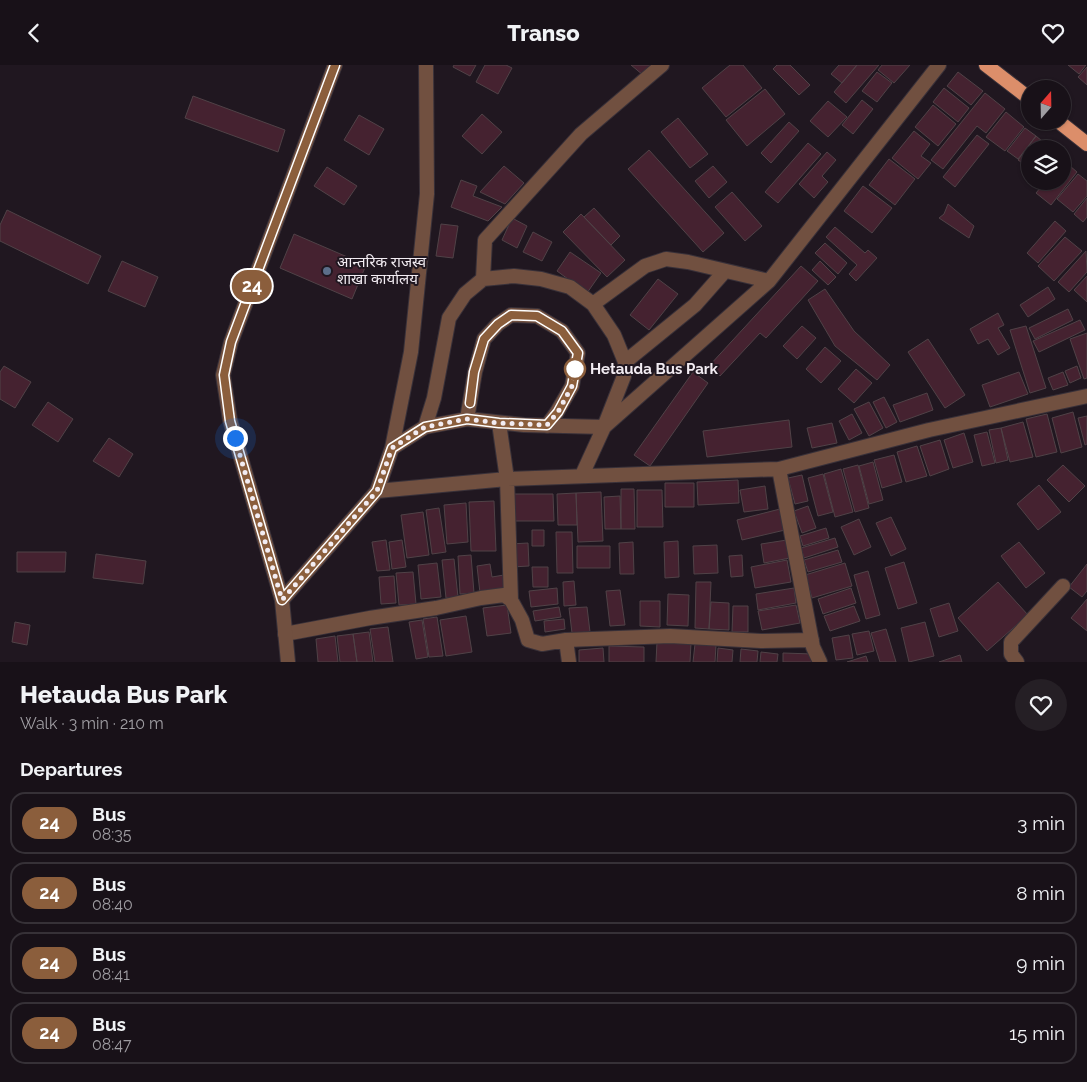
<!DOCTYPE html>
<meta charset="utf-8">
<style>
body{margin:0;font-family:Raleway,"Noto Sans Devanagari",sans-serif;background:#251f25;color:#f1f3f6;height:100vh;display:flex;flex-direction:column;font-size:19px;white-space:nowrap}
*{box-sizing:border-box;margin:0}
p{font-size:16px;color:#9f9da2}
.icon{flex:none;width:28px;height:28px;fill:none;stroke:currentColor;stroke-width:2;stroke-linecap:round;stroke-linejoin:round}
.map{position:relative;height:597px;overflow:hidden}
.drawer{display:flex;flex-direction:column;background:#181118;flex:1}
.drawer>*{flex:none}
.badge{padding:0 10px;border-radius:16px;font-size:18px;line-height:32px}
.needle{width:32px;rotate:20deg}
.buttons{position:absolute;left:1021px;top:15px;display:grid;gap:10px}
.buttons a{display:grid;place-items:center;width:50px;height:50px;border-radius:50%;background:#181118;box-shadow:0 1px 4px #0004,0 0 0 1px #363137;font-size:25px}
.you{position:absolute;width:25px;height:25px;margin:-12px;border:4px solid #fff;border-radius:50%;background:#1a73e8;box-shadow:0 0 0 8px #1a73e833}
.map>.badge{position:absolute;translate:-50% -50%;box-shadow:0 0 0 2px #fff}
h2{padding:0 20px;font-size:19px;line-height:45px}
.round{display:grid;place-items:center;flex:none;width:52px;height:52px;border-radius:26px;background:#251f25}
.overview{display:flex;align-items:center;justify-content:space-between;height:85px;padding:0 20px}
h1{font-size:24px;font-weight:800;line-height:38px}
ul{padding:0;list-style:none}
li{display:flex;align-items:center;gap:15px;height:62px;margin:0 10px 8px;padding:0 10px;border:2px solid #363137;border-radius:15px}
li div{flex:1}
li b{display:block;font-size:19px}
li em{font-style:normal}
li .badge{min-width:55px;font-weight:700;text-align:center}
header{display:flex;justify-content:space-between;align-items:center;height:65px;padding:0 20px;background:#181118;font-size:22px;font-weight:800}
.map>svg:first-child{display:block}
.building{fill:#452230;stroke:#504247}
.lines{fill:none;stroke-linecap:round;stroke-linejoin:round}
.minor-casing{stroke:#393139;stroke-width:16}
.tertiary-casing{stroke:#393139;stroke-width:16}
.trunk-casing{stroke:#393139;stroke-width:16}
.minor{stroke:#715040;stroke-width:14}
.tertiary{stroke:#715040;stroke-width:14}
.trunk{stroke:#dc8e6a;stroke-width:14}
.line-casing{stroke:#fff;stroke-width:11}
.line{stroke:#8b5e3c;stroke-width:8}
.walk{stroke:#f2ecf2;stroke-width:5;stroke-dasharray:0 9}
.service-dot{fill:#5c6f8a;stroke:#201720;stroke-width:2}
.stop-dot{fill:#fff;stroke:#8b5e3c;stroke-width:2.5}
.labels{text-anchor:middle;stroke-width:4;stroke-linejoin:round;paint-order:stroke}
.poi-label{font-size:15px;fill:#f2ecf2;stroke:#201720;text-anchor:start}
.stop-label{font-size:15px;font-weight:bold;fill:#f2ecf2;stroke:#201720;text-anchor:start}
</style>
<header><svg class="icon" aria-label="back" viewBox="0 0 24 24"><path d="M15 5l-7 7 7 7"/></svg>Transo<svg class="icon" aria-label="heart" viewBox="0 0 24 24"><path d="M12 20l-8-8c-3-5 5-10 8-4 3-6 11-1 8 4z"/></svg></header>
<div class="map">
<svg width="1087" height="597" viewBox="0 0 1087 597">
<rect width="100%" height="100%" fill="#201720"/>
<path class="building" d="M454,0H476L470,11L453,2Z
M485,0H506L512,3L498,29L476,17Z
M631,0H651L643,10Z
M730,0H743L762,23L726,52L702,23Z
M777,0H790L810,20L799,30L773,4Z
M839,0H857L842,18L831,9Z
M857,0H879L846,38L834,27Z
M882,0H910L894,18L878,5Z
M1068,0H1086L1079,9Z
M1087,2V20L1078,12Z
M877,7L892,18L877,37L862,26Z
M958,7L983,26L971,40L947,21Z
M944,23L969,43L958,57L933,37Z
M765,24L785,49L747,81L726,55Z
M985,28L1005,44L986,68L977,61L943,104L931,95Z
M193,31L285,65L278,87L185,53Z
M862,35L873,44L853,69L842,60Z
M828,36L847,52L828,72L810,56Z
M933,40L956,59L938,81L915,62Z
M1006,47L1024,62L1005,86L986,72Z
M482,49L502,67L482,89L462,71Z
M359,50L384,64L369,90L344,75Z
M678,53L708,89L690,103L661,67Z
M789,57L799,66L771,98L761,88Z
M1025,63L1036,71L1018,94L1007,86Z
M914,66L930,79L921,91L931,98L918,114L892,93Z
M977,70L989,79L955,122L943,112Z
M1036,71L1048,81L1046,84H1030V103L1018,95Z
M808,78L821,89L778,138L765,127Z
M649,85L724,168L703,187L628,104Z
M827,87L836,95L822,111L828,117L814,133L799,119Z
M889,94L915,114L895,140L869,120Z
M1063,95L1077,107L1051,140L1036,128L1046,116H1062Z
M504,101L524,118L505,139L480,127Z
M713,101L727,117L709,133L695,116Z
M327,102L357,121L344,140L314,121Z
M1078,109L1087,116V131L1073,147L1057,134Z
M461,115L477,121L473,131L502,142L488,156L451,142Z
M863,121L892,143L872,168L844,146Z
M732,127L762,161L745,176L715,142Z
M1087,133V152L1083,157L1074,149Z
M948,139L974,161L969,173L939,153L944,149Z
M594,143L620,171L611,180L584,152Z
M7,145L101,191L88,219L0,176V160Z
M581,149L625,195L607,212L563,167Z
M512,153L527,161L517,183L502,175Z
M1055,156L1066,166L1038,198L1027,188Z
M441,159L458,161L453,193L436,191Z
M835,162L865,188L868,185L877,193L856,216L849,209L857,200L826,172Z
M533,167L552,177L542,196L523,187Z
M294,169L366,200L352,234L280,203Z
M1065,172L1082,186L1054,216L1038,201Z
M825,178L847,198L838,209L815,188Z
M1086,186L1087,207L1069,227L1058,217Z
M570,187L601,208L587,228L557,206Z
M122,196L158,212L145,242L108,226Z
M820,196L836,212L828,220L812,205Z
M801,201L818,216L766,273L760,268L720,311L709,301Z
M1087,211V237L1074,225Z
M658,214L678,229L649,265L630,250Z
M1048,222L1055,234L1028,252L1020,240Z
M825,224L854,266L890,300L877,315L835,281L808,235Z
M1068,244L1073,255L1035,274L1029,263Z
M998,248L1004,260L998,263L1010,283L998,290L988,274L978,279L970,264Z
M1080,255L1085,265L1039,287L1033,276Z
M802,261L816,273L797,294L783,281Z
M1026,261L1046,323L1030,328L1010,265Z
M1087,268V313L1084,314L1070,274Z
M928,274L965,330L945,343L908,287Z
M825,282L841,296L821,318L806,304Z
M4,301L31,317L15,343L0,334V307Z
M1077,301L1081,313L1070,318L1065,306Z
M856,304L872,318L854,338L838,324Z
M693,307L708,318L650,401L634,390Z
M1019,307L1028,329L990,342L982,320Z
M1063,307L1068,320L1053,325L1048,313Z
M927,328L933,345L900,357L893,340Z
M884,332L897,357L886,363L873,337Z
M48,337L73,354L58,377L32,360Z
M869,337L883,363L869,371L854,344Z
M1073,347L1082,382L1061,388L1052,353Z
M852,349L862,368L849,375L839,356Z
M1047,349L1057,387L1036,392L1026,354Z
M1087,351V379L1085,380L1078,353Z
M789,355L792,382L707,392L703,366Z
M1023,357L1033,392L1010,397L1001,363Z
M832,358L837,378L812,383L807,363Z
M1001,363L1008,395L996,398L989,365Z
M987,367L995,398L982,401L974,370Z
M964,368L973,397L953,403L944,375Z
M109,373L133,389L119,412L93,396Z
M940,375L949,404L930,411L920,381Z
M917,381L927,411L906,417L897,387Z
M894,390L902,417L882,423L874,395Z
M873,397L883,435L869,439L859,401Z
M858,400L869,443L855,447L843,404Z
M1063,400L1085,421L1069,437L1047,415Z
M841,404L853,447L835,452L824,409Z
M823,409L833,447L818,451L808,413Z
M802,410L808,436L795,439L788,413Z
M738,415L739,438L698,440L697,417Z
M665,418H694V442H665Z
M1039,420L1061,447L1038,465L1017,439Z
M765,421L768,444L744,447L740,425Z
M621,424H634L635,464H621Z
M637,425H662L663,462H637Z
M601,427L603,476L578,477L576,428Z
M576,428L577,460H558L557,429Z
M510,429H553L554,456H510Z
M620,431L621,464H605L604,432Z
M494,436L496,486H471L469,437Z
M466,438L468,477L447,479L444,440Z
M808,441L816,463L802,468L794,446Z
M439,443L446,487L432,489L426,445Z
M780,444L785,465L742,475L737,455Z
M423,447L429,490L407,493L401,450Z
M891,452L906,484L891,491L876,458Z
M859,454L871,482L854,490L841,462Z
M826,463L829,473L803,481L800,471Z
M532,465H544V481H532Z
M556,467H572L573,508H557Z
M835,473L838,482L804,493L801,483Z
M386,475L390,505L377,506L372,477Z
M402,475L406,502L392,504L389,477Z
M787,475L790,493L764,498L761,479Z
M678,476L679,512L665,513L664,477Z
M633,477L634,509H620L619,478Z
M1019,477L1045,508L1026,523L1001,491Z
M528,478L529,501L512,502L510,479Z
M717,480L718,508L694,509L693,481Z
M577,481H610V503H577Z
M838,485L842,497L808,507L804,495Z
M17,487H66L65,507H17Z
M96,489L146,496L143,519L93,513Z
M471,490L474,528L460,529L458,491Z
M742,490L743,511L731,512L729,491Z
M454,494L458,532L446,533L442,495Z
M787,495L791,517L755,523L751,502Z
M904,497L917,538L898,544L885,503Z
M437,498L441,532L421,534L418,500Z
M845,498L852,521L812,533L805,510Z
M490,499L492,512L504,510L506,525L480,528L477,501Z
M1087,499V526L1082,532L1069,522Z
M532,502H548V522H533Z
M868,506L880,550L866,554L854,510Z
M413,507L416,539L399,540L396,508Z
M394,511L396,538L381,539L379,512Z
M574,516L576,540L564,541L563,517Z
M696,517H711L709,564L695,563Z
M998,517L1028,550L987,586L958,553Z
M557,523L558,539L531,542L529,526Z
M794,523L796,538L758,545L756,529Z
M851,523L856,538L823,549L818,534Z
M620,525L625,560L610,561L606,526Z
M668,529L689,530L688,561L667,560Z
M1087,534V566L1071,553Z
M640,536H660V562L640,561Z
M711,537L729,538V565L709,564Z
M949,538L958,566L939,572L930,544Z
M507,540L511,568L487,571L483,543Z
M796,540L800,558L762,565L758,546Z
M733,541H748V567H732Z
M854,541L860,556L830,566L824,551Z
M559,542L561,552L535,556L533,546Z
M587,542L590,567L572,568L569,543Z
M466,551L472,587L446,591L440,555Z
M437,552L443,591L429,592L423,554Z
M564,554L565,564L545,567L544,556Z
M422,555L428,592L416,594L409,557Z
M15,557L30,560L27,580L12,577Z
M925,557L934,591L909,597L901,563Z
M388,562L393,597H375L370,564Z
M886,564L896,597H880L871,568Z
M869,566L874,586L857,590L852,569Z
M369,567L373,597H357L353,569Z
M353,569L357,597H340L337,571Z
M849,570L853,593L836,595L832,573Z
M335,571L338,597H318L316,574Z
M657,577L691,578L690,597H656Z
M695,579L716,580L715,597H693Z
M609,581L644,582V597H609Z
M603,583L604,597H579V585Z
M718,583L733,585L732,597H717Z
M741,584L758,586L757,597H740Z
M761,587L778,589L777,597H760Z
M783,588L813,589V597H783Z
M960,590L962,597H939Z
M866,591L868,597H847Z"/>
<g class="lines">
<defs>
<path id="minor" d="M483,214L485,175L581,69L662,0
M593,239L645,201L666,194L688,197L769,216
M625,297L695,240L725,206
M467,354L475,307L484,274L498,259L511,250L537,251L562,266L578,288L572,321L557,347L547,361
M499,358L507,414L511,535
M425,362L434,333L449,253L465,229L483,214L514,211L541,214L570,222L593,239L614,270L625,297L624,311L604,362L582,410
M392,383L425,362L467,354L524,360L604,362L769,216L939,0
M779,404L813,582L820,597
M377,426L392,383L411,287L427,129L426,0
M282,535L377,426L507,414L779,404L929,365L1087,331
M285,569L370,553L436,543L481,533L504,530L511,535L522,555L528,575L542,579L566,575L670,571L761,576L812,575
M566,575L569,597
M1017,597L1011,589V577L1063,521"/>
<path id="tertiary" d="M288,597L282,535L230,355L223,310L231,277L335,0"/>
<path id="trunk" d="M986,0L1030,34
M1058,56L1087,79"/>
</defs>
<use href="#minor" class="minor-casing"/>
<use href="#tertiary" class="tertiary-casing"/>
<use href="#trunk" class="trunk-casing"/>
<use href="#minor" class="minor"/>
<use href="#tertiary" class="tertiary"/>
<use href="#trunk" class="trunk"/>
</g>
<g class="lines">
<defs>
<path id="line" d="M335,0L231,277L224,310L230,356L282,535L377,426L392,383L425,362L467,354L499,358L547,360L558,347L572,321L578,288L562,266L537,251L511,250L498,259L484,274L474,307L470,338"/>
</defs>
<use href="#line" class="line-casing"/>
<use href="#line" class="line"/>
<path class="walk" d="M235,373L282,535L377,426L392,383L425,362L467,354L499,358L547,360L558,347L572,321L575,304"/>
</g>
<circle class="service-dot" cx="327" cy="206" r="5"/>
<circle class="stop-dot" cx="575" cy="304" r="10"/>
<g class="labels">
<g class="poi-label">
<text x="337" y="202">आन्तरिक राजस्व<tspan x="337" dy="17">शाखा कार्यालय</tspan></text>
</g>
<g class="stop-label">
<text x="590" y="309">Hetauda Bus Park</text>
</g>
</g>
</svg>
<div class="buttons">
<a><svg class="needle" viewBox="-14 -14 28 28"><path d="M0-13l5 13h-10z" fill="#e53935"/><path d="M0 13l5-13h-10z" fill="#9f9da2"/></svg></a>
<a><svg class="icon" aria-label="layers" viewBox="0 0 24 24"><path d="M12 4l9 5-9 5-9-5zM3 14l9 5 9-5"/></svg></a>
</div>
<div class="you" style="left:235px;top:373px"></div>
<b class="badge" style="left:252px;top:221px;background:#8b5e3c;color:#fff">24</b>
</div>
<section class="drawer">
<div class="overview"><div><h1>Hetauda Bus Park</h1><p>Walk · 3 min · 210 m</p></div><a class="round"><svg class="icon" aria-label="heart" viewBox="0 0 24 24"><path d="M12 20l-8-8c-3-5 5-10 8-4 3-6 11-1 8 4z"/></svg></a></div>
<h2>Departures</h2>
<ul>
<li><span class="badge" style="background:#8b5e3c;color:#fff">24</span><div><b>Bus</b><p>08:35</p></div><em>3 min</em></li>
<li><span class="badge" style="background:#8b5e3c;color:#fff">24</span><div><b>Bus</b><p>08:40</p></div><em>8 min</em></li>
<li><span class="badge" style="background:#8b5e3c;color:#fff">24</span><div><b>Bus</b><p>08:41</p></div><em>9 min</em></li>
<li><span class="badge" style="background:#8b5e3c;color:#fff">24</span><div><b>Bus</b><p>08:47</p></div><em>15 min</em></li>
</ul>
</section>
